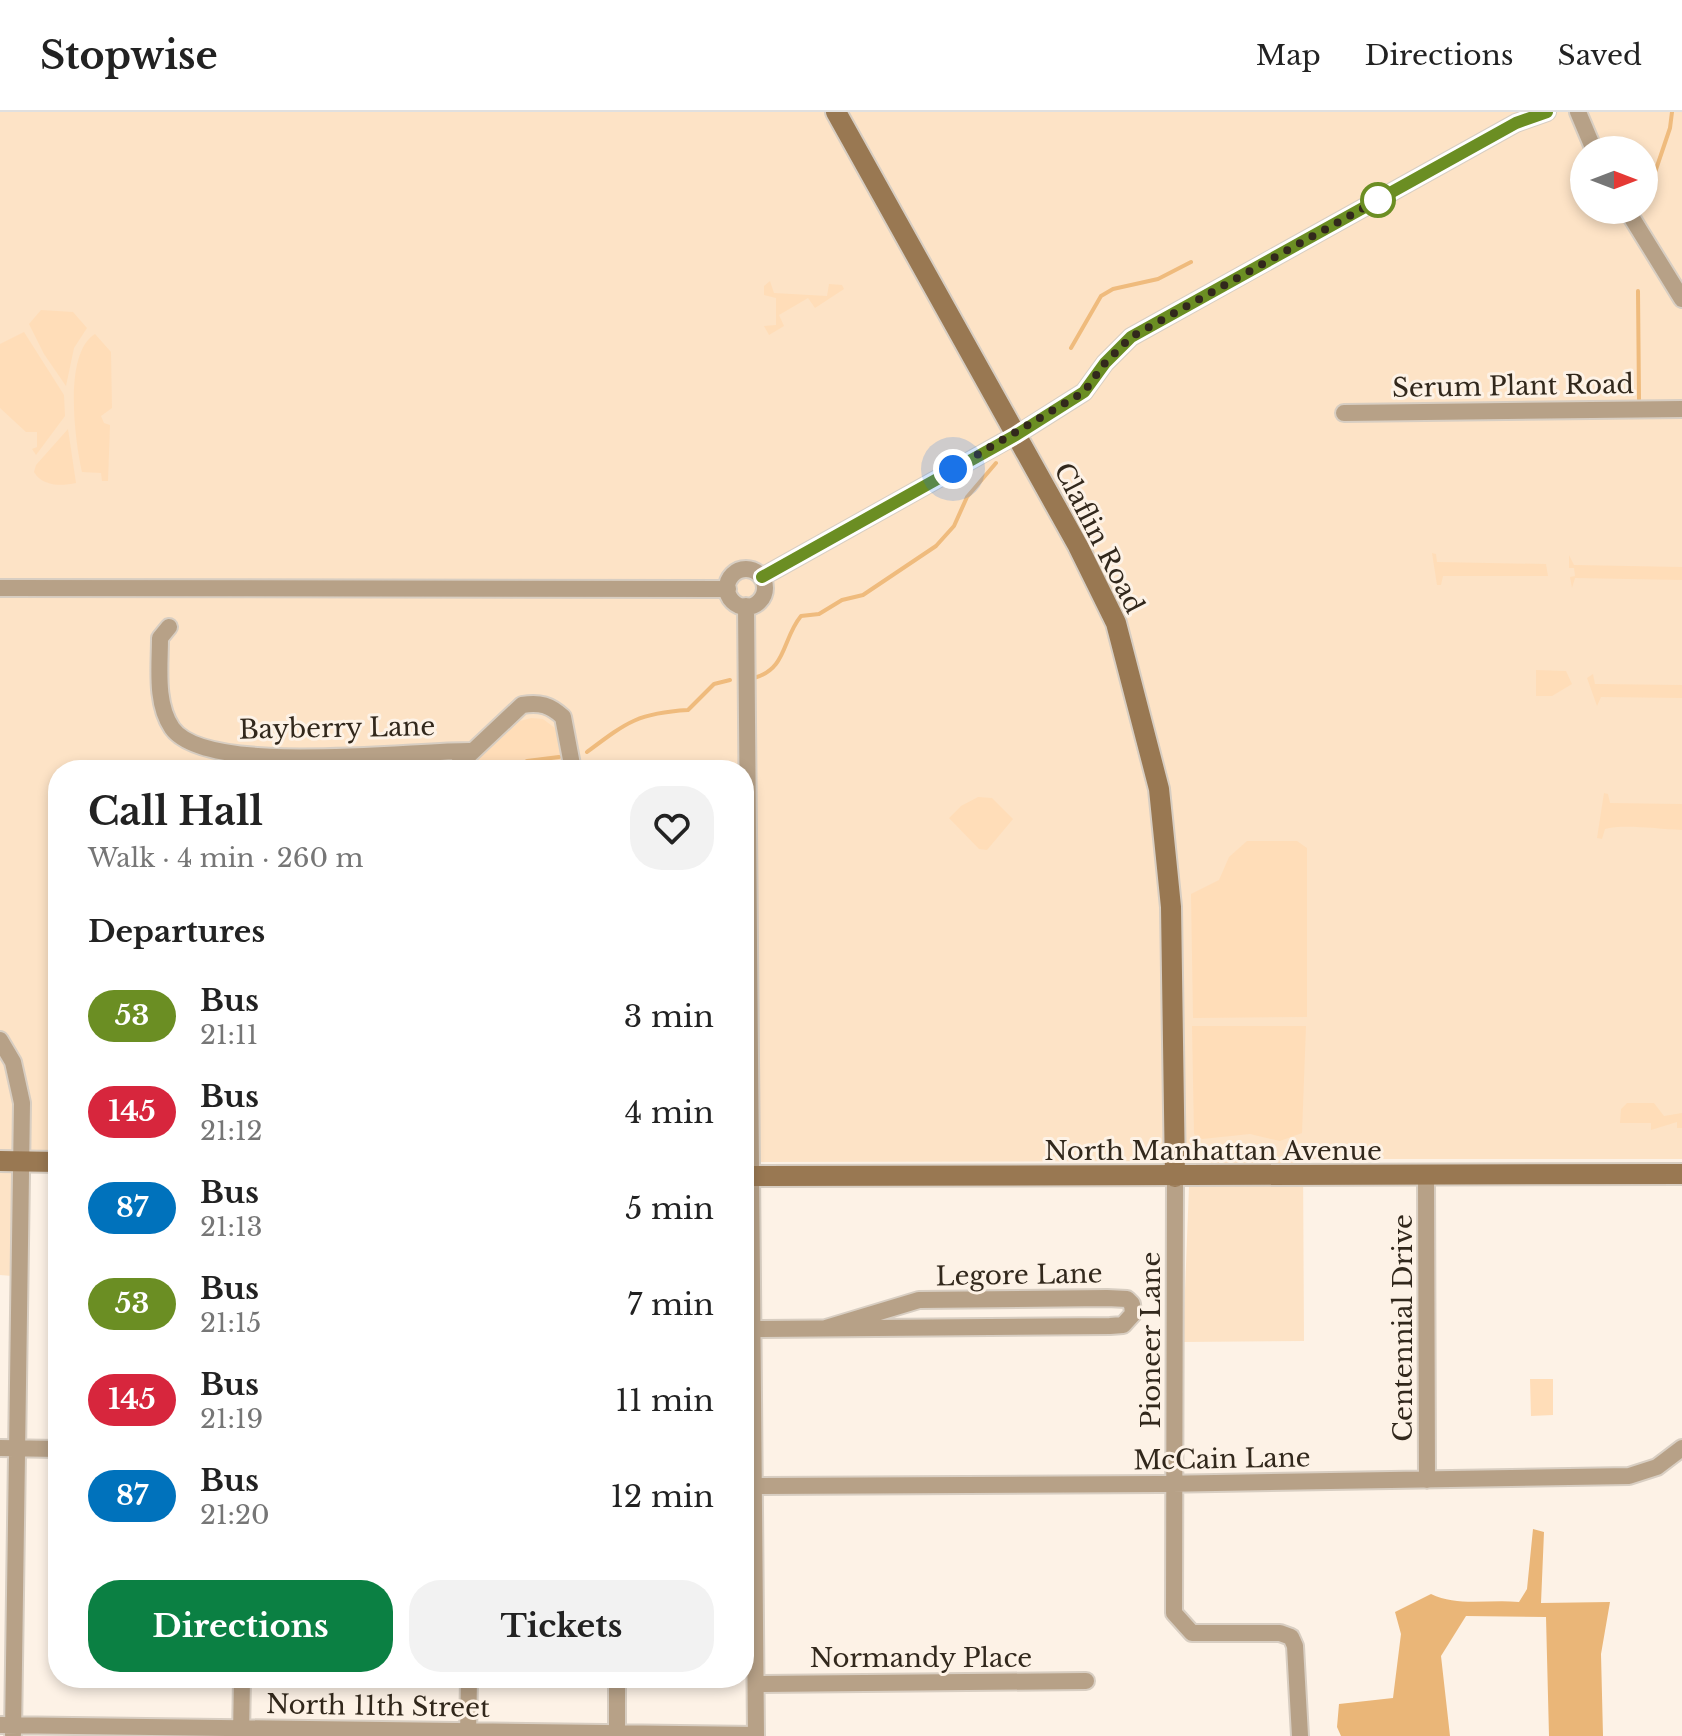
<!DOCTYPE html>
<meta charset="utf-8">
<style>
body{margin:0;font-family:"Libre Baskerville",serif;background:#f2f2f2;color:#222;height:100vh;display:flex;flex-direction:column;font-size:30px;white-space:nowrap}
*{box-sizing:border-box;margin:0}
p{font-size:26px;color:#767676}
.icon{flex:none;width:44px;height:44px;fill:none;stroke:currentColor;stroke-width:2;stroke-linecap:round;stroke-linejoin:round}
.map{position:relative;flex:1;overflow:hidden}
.details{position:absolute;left:48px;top:648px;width:706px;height:928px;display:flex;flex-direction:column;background:#fff;border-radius:32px;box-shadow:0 4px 12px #0003}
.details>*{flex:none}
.badge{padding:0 16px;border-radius:26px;font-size:28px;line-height:52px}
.needle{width:52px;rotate:90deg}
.fabs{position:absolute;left:1570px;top:24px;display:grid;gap:16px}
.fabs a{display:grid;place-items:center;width:88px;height:88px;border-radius:50%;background:#fff;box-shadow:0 4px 12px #0003;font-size:40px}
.you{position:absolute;width:40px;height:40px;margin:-20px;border:6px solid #fff;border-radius:50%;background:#1a73e8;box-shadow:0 0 0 12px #1a73e833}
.map>.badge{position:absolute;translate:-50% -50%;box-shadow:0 0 0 4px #fff}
h2{padding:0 40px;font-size:30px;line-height:72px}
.round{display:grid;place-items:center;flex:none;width:84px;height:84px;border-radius:32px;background:#f2f2f2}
.summary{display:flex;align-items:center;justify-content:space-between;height:136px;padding:0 40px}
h1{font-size:38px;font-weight:700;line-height:60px}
.cta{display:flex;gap:16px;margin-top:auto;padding:16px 40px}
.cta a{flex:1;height:92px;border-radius:32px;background:#0b8043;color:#fff;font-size:32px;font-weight:700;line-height:92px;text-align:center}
.cta a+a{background:#f2f2f2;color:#222}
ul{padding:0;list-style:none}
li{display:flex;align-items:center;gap:24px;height:96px;padding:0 40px}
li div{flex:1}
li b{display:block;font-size:30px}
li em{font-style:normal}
li .badge{min-width:88px;font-weight:700;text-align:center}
header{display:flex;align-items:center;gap:48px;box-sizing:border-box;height:112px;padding:0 40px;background:#fff;border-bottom:2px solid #e0e0e0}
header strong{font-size:38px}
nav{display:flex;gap:44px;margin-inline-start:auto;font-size:28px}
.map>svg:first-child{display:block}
.built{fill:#fde3c6;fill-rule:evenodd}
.green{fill:#ffddb8}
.forest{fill:#eab678}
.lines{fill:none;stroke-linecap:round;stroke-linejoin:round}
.stream{stroke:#efbb7d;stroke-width:4}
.street-casing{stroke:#d8cec2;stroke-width:20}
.secondary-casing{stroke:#d8cec2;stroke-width:24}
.street{stroke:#b7a187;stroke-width:16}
.secondary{stroke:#997852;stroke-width:20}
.line-casing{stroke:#fff;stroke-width:18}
.line{stroke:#6b8e23;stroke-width:12}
.walk{stroke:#32281c;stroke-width:8;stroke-dasharray:0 14.4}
.stop-dot{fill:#fff;stroke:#6b8e23;stroke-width:4}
.labels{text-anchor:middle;stroke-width:6;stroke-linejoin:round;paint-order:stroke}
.street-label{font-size:26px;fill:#32281c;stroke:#fdf2e6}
</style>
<header>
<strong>Stopwise</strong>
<nav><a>Map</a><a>Directions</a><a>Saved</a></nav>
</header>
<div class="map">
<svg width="1682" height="1624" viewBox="0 0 1682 1624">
<rect width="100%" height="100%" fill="#fdf2e6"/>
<path class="built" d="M0,0H1682V1047H1303L1304,1229L1183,1230L1190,1049L744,1050V658H58V1039L14,1038L12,1164L0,1163ZM1584,38H1644V98H1584Z"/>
<path class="green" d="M770,169L774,181L827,184L829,172L842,173L844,177L815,196L808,186L779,203L784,214L769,223L764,214L776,213V186L764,183V174Z
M41,198L73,200L87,216L74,236L66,274L44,242L29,212Z
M24,220L64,283L65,304L36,343L32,337L37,335V320H26L0,296V232Z
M95,222L111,240L112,296L101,304L104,311L110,313L108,369H102L101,361L82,360C75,329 63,241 95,222Z
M68,317L76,371C62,374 43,375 34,360L36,353Z
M1432,441L1436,442L1437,450L1546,452L1548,464H1443L1441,473H1437Z
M1569,443L1574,453L1682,455V468L1575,466L1572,476L1570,465L1575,464L1574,456H1569Z
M1536,558L1566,559L1572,572L1552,584H1536Z
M1593,562L1595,572L1682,573V586L1601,585L1597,594L1587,566Z
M531,606L543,607L559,619L567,658H466L520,609Z
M1604,681L1608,682L1610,691L1682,692V718C1657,717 1623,712 1605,717L1602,727L1597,726Z
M978,685L992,686L1013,707L987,738L979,737L949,706L961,694Z
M1247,729H1297L1307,736V905L1193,906L1191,782L1219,768L1229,745Z
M1192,914H1306L1302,1021L1280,1029L1250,1022L1202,1027L1194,1022Z
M1627,991H1654L1664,1004L1682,1001V1016H1677V1010L1651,1018V1011H1620L1621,997Z
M1530,1267H1553V1303L1531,1304Z"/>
<path class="forest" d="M1533,1417L1544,1420L1541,1491L1610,1490L1601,1542L1603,1624H1549L1546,1505L1466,1504L1441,1544L1450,1624H1341L1337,1615L1339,1592L1393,1586L1401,1522L1395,1500L1431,1482C1458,1495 1488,1487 1519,1490L1527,1477Z"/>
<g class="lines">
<path class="stream" d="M1648,81L1670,16L1672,0
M1638,179L1639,287
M1071,236L1101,184L1113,177L1158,167L1191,150
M754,566C787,557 782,527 801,504L819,502L842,488L863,483L936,434L954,414L967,385L996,351
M587,640C627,610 638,601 688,598L714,572L730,568
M510,658L527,649L559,645"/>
<defs>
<path id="street" d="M1578,0L1594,38
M1627,98L1682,187
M1344,301L1682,297
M727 476a19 19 0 1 1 38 0a19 19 0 1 1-38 0Z
M762,465L1016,323L1084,280L1105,251L1131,225L1516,11L1547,0
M0,476L728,477
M746,494L756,1624
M169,515L160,526C160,554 155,591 172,616C206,665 412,638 472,639
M453,658L522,593C540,590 550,593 563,605L573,658
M0,928L13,950L22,991L13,1622
M1426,1064L1427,1368
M1175,1065L1174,1501L1192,1521H1280L1291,1525L1295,1534L1300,1624
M754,1217L1110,1214L1123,1213L1133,1202L1132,1192L1127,1187L1107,1186L919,1188L826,1216
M0,1336L58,1337
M755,1374L1159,1372L1629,1364L1657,1355L1682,1336
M617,1566V1621
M756,1572L1086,1569
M0,1613L756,1623
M241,1624L242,1566
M468,1624L469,1566"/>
<path id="secondary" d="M836,0L1078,434L1116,511L1159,677L1171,795L1175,1065
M0,1049L58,1050
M744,1064L1682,1062"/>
</defs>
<use href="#street" class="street-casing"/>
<use href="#secondary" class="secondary-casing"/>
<use href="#street" class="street"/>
<use href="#secondary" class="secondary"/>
</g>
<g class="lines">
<defs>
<path id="line" d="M762,465L1016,323L1084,280L1105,251L1131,225L1516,11L1547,0"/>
</defs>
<use href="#line" class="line-casing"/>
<use href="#line" class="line"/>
<path class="walk" d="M953,357L1084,280L1105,251L1131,225L1378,88"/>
</g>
<circle class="stop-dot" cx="1378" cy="88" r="16"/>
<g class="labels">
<g class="street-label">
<text transform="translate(1513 274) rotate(-1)" y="9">Serum Plant Road</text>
<text transform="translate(1099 426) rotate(63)" y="9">Claflin Road</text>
<text transform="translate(337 616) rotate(-1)" y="9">Bayberry Lane</text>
<text x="1213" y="1048">North Manhattan Avenue</text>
<text transform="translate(1019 1163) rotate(-1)" y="9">Legore Lane</text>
<text transform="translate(1403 1216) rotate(-90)" y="9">Centennial Drive</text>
<text transform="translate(1151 1228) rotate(-90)" y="9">Pioneer Lane</text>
<text transform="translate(1222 1347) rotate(-1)" y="9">McCain Lane</text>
<text x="921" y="1555">Normandy Place</text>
<text transform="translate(378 1594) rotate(1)" y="9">North 11th Street</text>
</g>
</g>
</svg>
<div class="fabs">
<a><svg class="needle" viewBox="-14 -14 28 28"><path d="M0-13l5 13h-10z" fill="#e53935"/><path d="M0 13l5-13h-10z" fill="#767676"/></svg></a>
</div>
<div class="you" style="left:953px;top:357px"></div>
<section class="details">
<div class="summary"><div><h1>Call Hall</h1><p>Walk · 4 min · 260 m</p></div><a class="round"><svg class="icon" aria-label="heart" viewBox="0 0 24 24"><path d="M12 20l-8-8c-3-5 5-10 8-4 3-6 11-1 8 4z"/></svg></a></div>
<h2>Departures</h2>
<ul>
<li><span class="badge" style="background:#6b8e23;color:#fff">53</span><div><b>Bus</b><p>21:11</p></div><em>3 min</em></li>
<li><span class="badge" style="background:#d7263d;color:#fff">145</span><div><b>Bus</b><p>21:12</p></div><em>4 min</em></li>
<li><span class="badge" style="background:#0072bc;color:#fff">87</span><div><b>Bus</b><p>21:13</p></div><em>5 min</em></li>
<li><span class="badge" style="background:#6b8e23;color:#fff">53</span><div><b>Bus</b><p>21:15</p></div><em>7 min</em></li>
<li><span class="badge" style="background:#d7263d;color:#fff">145</span><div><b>Bus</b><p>21:19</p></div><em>11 min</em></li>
<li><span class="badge" style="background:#0072bc;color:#fff">87</span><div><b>Bus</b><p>21:20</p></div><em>12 min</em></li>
</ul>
<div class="cta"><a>Directions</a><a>Tickets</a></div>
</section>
</div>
